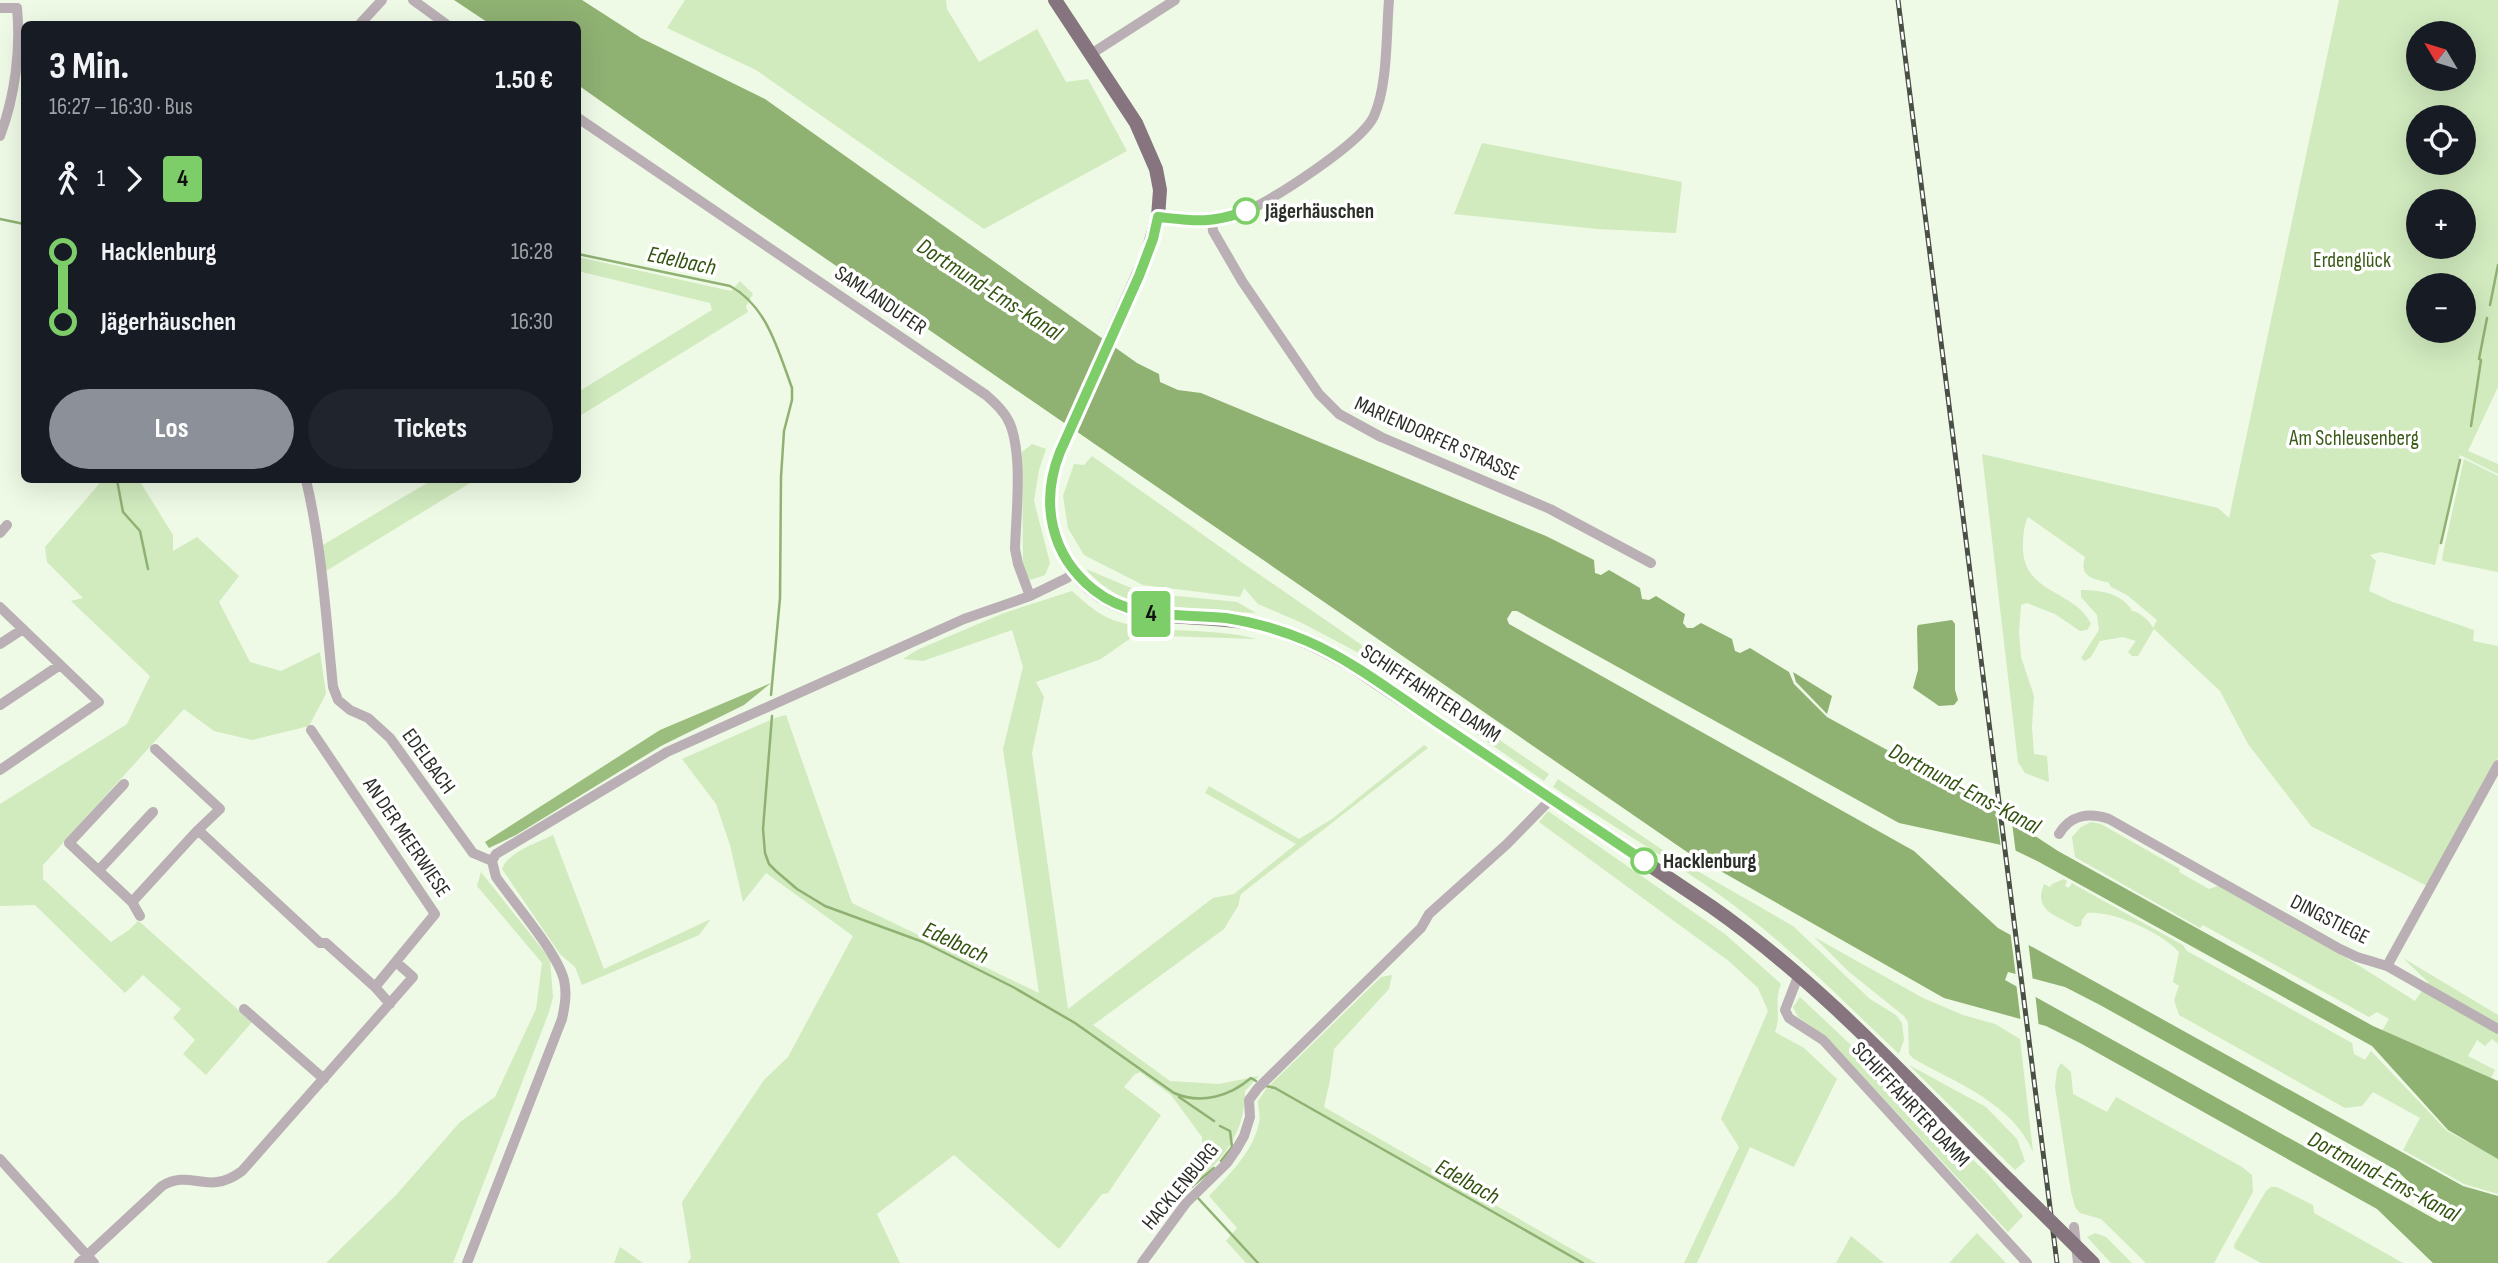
<!DOCTYPE html>
<html lang="de">
<meta charset="utf-8">
<style>
body{margin:0;font-family:"Sofia Sans Condensed",sans-serif;background:#20242c;color:#f1f3f6;height:100vh;display:flex;flex-direction:column;font-size:26px;white-space:nowrap}
*{box-sizing:border-box;margin:0}
p{font-size:23px;color:#9ea1a6}
.icon{flex:none;width:38px;height:38px;fill:none;stroke:currentColor;stroke-width:2;stroke-linecap:round;stroke-linejoin:round}
.map{position:relative;flex:1;overflow:hidden}
.side{position:absolute;left:21px;top:21px;width:560px;height:462px;display:flex;flex-direction:column;background:#171b24;border-radius:10px;box-shadow:0 7px 28px #0002}
.side>*{flex:none}
.badge{padding:0 14px;border-radius:5px;font-size:24px;line-height:46px}
.needle{width:46px;rotate:308deg}
.controls{position:absolute;left:2406px;top:21px;display:grid;gap:14px}
.controls a{display:grid;place-items:center;width:70px;height:70px;border-radius:50%;background:#171b24;box-shadow:0 7px 28px #0002;font-size:35px}
.map>.badge{position:absolute;translate:-50% -50%;box-shadow:0 0 0 4px #fff}
.legs{display:flex;align-items:center;gap:10px;height:77px;padding:0 28px;font-size:23px}
.legs p{margin-inline-start:auto}
.headline{display:flex;align-items:center;justify-content:space-between;height:119px;padding:0 28px}
h1{font-size:38px;font-weight:700;line-height:52px}
.cta{display:flex;gap:14px;margin-top:auto;padding:14px 28px}
.cta a{flex:1;height:80px;border-radius:42px;background:#8c9099;color:#fff;font-size:28px;font-weight:700;line-height:80px;text-align:center}
.cta a+a{background:#20242c;color:#f1f3f6}
ul{padding:0 28px;list-style:none}
li{display:flex;align-items:center;gap:24px;height:70px;font-size:26px}
li i{display:grid;place-items:center;width:10px;height:100%;margin:0 9px;background:currentColor}
li i::after{content:'';width:18px;height:18px;margin:-9px;border:5px solid;border-radius:50%;background:#171b24}
li p{margin-inline-start:auto}
li:first-child i{background:linear-gradient(#0000 50%,currentColor 0)}
li:last-child i{background:linear-gradient(currentColor 50%,#0000 0)}
.map>svg:first-child{display:block}
.green{fill:#d1eabe;fill-rule:evenodd}
.forest{fill:#9bbe7e}
.water{fill:#8fb172;fill-rule:evenodd}
.pier{fill:#eefae5}
.lines{fill:none;stroke-linecap:round;stroke-linejoin:round}
.stream{stroke:#8fb172;stroke-width:2.5}
.minor{stroke:#b9afb4;stroke-width:10}
.major{stroke:#86757e;stroke-width:14}
.rail-casing{stroke:#4a5046;stroke-width:5}
.rail{stroke:#fff;stroke-width:2.5;stroke-dasharray:8;stroke-linecap:butt}
.major-bridge{stroke:#86757e;stroke-width:14}
.line-1-casing{stroke:#fff;stroke-width:16}
.line-1{stroke:#7dce69;stroke-width:10}
.stop-1-dot{fill:#fff;stroke:#7dce69;stroke-width:3.5}
.labels{text-anchor:middle;stroke-width:7;stroke-linejoin:round;paint-order:stroke}
.stop-label{font-size:21px;font-weight:bold;fill:#2b2f28;stroke:#fff;text-anchor:start}
.park-label{font-size:21px;fill:#3b5b19;stroke:#fff}
.street-label{font-size:21px;fill:#2b2f28;stroke:#fff}
.water-label{font-size:23px;font-style:italic;fill:#33530f;stroke:#fff}
</style>
<div class="map">
<svg width="2498" height="1263" viewBox="0 0 2498 1263">
<rect width="100%" height="100%" fill="#eefae5"/>
<path class="green" d="M685,0H946L947,9L979,62L1037,29L1066,82L1088,79L1127,151L984,229L756,70L667,28Z
M2339,0H2498V387L2468,451L2498,464V474L2460,455L2435,565L2381,552L2370,555L2376,561L2369,591L2393,602L2474,630L2473,641L2498,646V758L2427,886L2311,826L2248,744L2220,691L2154,629L2138,656H2132L2128,652L2136,641L2123,637L2100,641L2091,657L2085,661L2081,658L2099,630L2097,615L2081,597V590C2099,590 2123,593 2132,611C2138,611 2151,622 2153,628L2157,620L2127,595L2111,587L2108,582C2092,579 2079,576 2085,557L2028,517C2023,528 2023,538 2023,550C2025,594 2076,591 2091,624L2087,630L2080,631L2055,614L2027,603L2021,605L2019,632L2021,657L2034,696L2032,727L2034,754L2047,756L2049,782L2025,773L2018,762L1982,454L2218,508L2229,518ZM2418,33H2464V79H2418ZM2418,117H2464V163H2418ZM2418,201H2464V247H2418ZM2418,285H2464V331H2418Z
M1482,143L1682,182L1676,233L1597,229L1454,214Z
M578,257L731,291L740,281L753,294L746,306L748,312L578,417V392L712,310L710,303L578,271Z
M1032,444L1046,449L1039,470L1034,501L1050,563L1045,575L1030,580L1023,569L1022,452Z
M1092,456L1247,566L1549,774L1544,781L1357,652L1300,622L1258,604L1244,588L1240,597L1143,585L1084,555L1068,528L1063,496L1074,464L1084,465Z
M2464,459L2498,476V572L2443,561L2442,558Z
M98,480H139L173,535V551L197,537L239,576L219,602L250,662L281,671L320,652L326,694L309,726L252,740L214,731L184,709L43,865V879L111,942L129,930L138,921L141,923L252,1022L206,1075L183,1054L195,1040L173,1018L181,1009L143,975L125,993L35,905L0,906V804L127,724L150,676L71,601L83,598L47,562L45,547L99,484Z
M432,480H475L326,571L323,545Z
M1086,569L1136,590L1158,594L1237,602L1256,613C1198,610 1126,618 1086,569Z
M1072,591C1083,601 1093,610 1106,617C1145,636 1211,626 1256,639L1135,635L1101,659L1036,682L1044,697L1032,753L1068,1009L1213,898L1234,894L1296,844L1205,793L1209,786L1299,839L1332,819L1424,745L1428,748L1241,894L1238,906L1224,929L1093,1025L1170,1081L1219,1084L1259,1076L1245,1091C1245,1138 1220,1160 1189,1191L1185,1184L1202,1151V1137L1171,1095L1140,1072L1134,1075L1124,1087L1161,1115L1108,1193L1102,1194L1059,1249L954,1155L877,1214L900,1263H687L691,1258L682,1202L764,1080L788,1057L853,936L766,873L743,902L730,845L716,804L682,759L775,718L786,715L852,903L1039,993L1003,749L1023,667L1012,630L923,661L903,659L917,650L1004,613Z
M1558,779L1673,857L1793,926L1870,999L1896,1015L1902,1023L1904,1040L1899,1054C1838,996 1779,936 1710,888C1659,853 1605,821 1553,787Z
M1548,811L1725,934L1781,984C1773,1005 1782,1013 1775,1032L1804,1048L1837,1079L1794,1167L1750,1147L1697,1263H1684L1739,1147L1721,1119L1768,1011L1758,988L1730,962L1539,822Z
M2091,822L2101,824L2180,869L2179,872L2209,889L2218,886L2350,960L2415,1001L2428,982L2403,958L2498,1015V1044L2492,1039L2485,1046L2477,1040L2468,1056L2495,1070L2491,1078L2382,1031L2389,1019L2377,1012L2369,1017L2203,925L2200,928L2075,857L2072,837L2081,827Z
M553,835L604,969L711,919L699,935L582,985L575,967L560,954L502,869C508,852 537,843 553,835Z
M481,872L550,959L553,997L549,1012L453,1263H326L397,1194L460,1122L495,1097L536,1009L542,963L477,886Z
M2064,879L2067,881L2065,886L2069,888L2072,883L2075,885L2183,945L2187,951L2352,1043L2354,1054L2365,1060L2371,1051L2447,1131L2498,1158V1194L2464,1184L2403,1150L2420,1118L2373,1092L2362,1106L2345,1108L2179,1015L2174,1000L2179,986L2173,982L2179,952C2162,933 2113,910 2087,913L2082,920L2081,926L2076,927C2056,915 2033,911 2044,884L2050,887L2052,884Z
M1814,937L1923,998L1963,1015L1995,1024L2020,1039L2033,1152C2013,1104 1957,1083 1914,1059L1909,1054L1908,1022L1904,1016L1848,971Z
M1392,975L1389,989L1334,1049L1330,1080L1324,1107L1596,1263H1246L1226,1241L1237,1228L1209,1196C1229,1175 1253,1152 1259,1123C1261,1117 1258,1108 1258,1101L1266,1089L1381,977Z
M1800,997L1988,1174L2023,1216L2008,1232L1826,1037L1798,1017L1793,1007Z
M2061,1063L2071,1072L2073,1094L2107,1112L2116,1097L2242,1167L2252,1175L2253,1192L2214,1263H2146L2101,1219L2080,1213L2075,1207L2071,1192L2055,1087L2057,1070Z
M1909,1065L1986,1107L2017,1139L2025,1161L2015,1170Z
M2271,1187H2277L2313,1205L2314,1213L2403,1263H2261L2235,1249L2234,1245L2266,1191Z
M1977,1233L2006,1263H1949Z
M2095,1233L2106,1237L2132,1263H2111L2087,1237Z
M1851,1236L1884,1263H1836Z
M620,1247L643,1263H614Z"/>
<path class="forest" d="M771,683L744,705L661,746L516,835L489,848L485,842L660,730Z"/>
<path class="water" d="M454,0H582L641,38L765,99L1137,363L1159,374L1160,382L1178,390L1201,393L1546,536L1594,560L1595,573L1601,575L1609,570L1640,588L1642,599L1649,600L1656,596L1685,614L1683,623L1687,628H1693L1701,623L1732,639L1735,651L1740,653L1750,648L1789,672L1794,684L1827,717L1991,807L2058,851L2373,1026L2498,1081V1159L2448,1130L2372,1046L2039,862L2006,846L1899,823L1517,611H1512L1507,619L1509,624L1914,851L1998,928L2463,1186L2498,1196V1263H2433L2377,1209L2080,1043L2046,1026L1944,998L1687,852L742,201L578,85V24H490ZM2008,972L2065,987L2100,1005L2396,1170L2445,1215L2444,1220L2440,1222L2005,980Z
M1952,620L1955,624V690L1958,700L1954,705L1939,706L1913,688L1918,670L1917,628L1918,625Z
M1793,672L1832,696L1827,714L1796,682Z"/>
<path class="pier" d="M1995,805L2011,815L2016,854L2001,848Z
M2010,930L2028,940L2033,982L2016,977Z
M2016,982L2035,992L2039,1028L2021,1023Z"/>
<g class="lines">
<path class="stream" d="M0,219L24,224
M578,254L730,286C767,306 778,350 792,388V400L784,431L781,477L780,598L771,695
M2490,305L2498,265
M2471,426L2481,360L2479,359L2487,318
M117,480L123,512L140,531L148,569
M2441,543L2460,460
M772,716L763,829L765,853L769,864L776,871L797,889L825,906L923,942L1013,987L1075,1023L1174,1093C1201,1105 1230,1096 1251,1078L1256,1081
M1266,1086L1275,1088L1583,1263
M1179,1097L1214,1121
M1220,1126L1230,1131L1232,1147L1221,1161
M1197,1197L1258,1263
M1168,1212L1179,1192L1189,1189L1214,1168"/>
<path class="minor" d="M413,0L446,24
M0,8H17C21,50 15,96 0,136
M360,24L382,0
M1091,54L1175,0
M578,118L986,395C995,403 1005,412 1010,424C1023,456 1016,514 1015,549L1018,564L1030,596
M1158,217C1177,219 1197,224 1216,221C1227,218 1237,215 1247,211C1275,198 1362,143 1374,116C1388,85 1386,35 1389,0
M1212,222L1213,231L1242,281L1319,394L1339,414L1381,437L1550,509L1651,563
M306,480C322,547 326,618 333,687L338,700L350,710L368,718L390,738L473,853L492,861
M0,533L7,525
M0,607L99,702L0,770
M0,644L23,629
M0,705L60,665
M311,730L435,914L375,987L390,1004
M155,749L220,809L198,830L320,943H326L375,987
M124,784L69,843L132,902L198,830
M2059,834C2070,815 2089,812 2109,819L2340,949L2357,957L2387,966L2498,1029
M99,870L153,812
M132,902L140,916
M2387,966L2498,765
M1799,974L1785,1010L1789,1018L1823,1040L2027,1263
M244,1009L324,1079
M0,1159L94,1263
M2074,1227L2078,1263
M79,1263L162,1186C192,1168 207,1197 242,1171L413,977L396,962
M467,1263L562,1019C565,1005 567,993 564,980C557,952 514,903 496,877L492,861L496,854L667,752L964,619L1030,596L1067,578L1075,571
M1142,1263L1186,1203L1227,1163L1236,1150L1244,1136L1250,1117L1249,1100L1258,1088L1421,928L1429,914L1507,844L1552,798"/>
<path class="major" d="M1055,0L1136,123L1156,169L1160,190L1158,217L1147,255L1060,452C1033,518 1064,594 1137,611C1177,621 1219,615 1259,625C1292,633 1322,648 1351,665L1712,907C1822,984 1915,1087 2011,1182"/>
<defs>
<path id="rail" d="M1898,0L2057,1263"/>
</defs>
<use href="#rail" class="rail-casing"/>
<use href="#rail" class="rail"/>
<path class="major-bridge" d="M2011,1182L2093,1263"/>
</g>
<g class="lines">
<defs>
<path id="line-1" d="M1246,211C1210,224 1195,221 1158,217L1153,239L1139,276L1060,452C1040,502 1050,555 1094,590C1133,621 1179,613 1226,618C1253,622 1281,630 1307,641C1353,661 1395,694 1437,722C1506,768 1575,814 1644,861"/>
</defs>
<use href="#line-1" class="line-1-casing"/>
<use href="#line-1" class="line-1"/>
</g>
<g class="stop-1-dot">
<circle cx="1246" cy="211" r="12"/>
<circle cx="1644" cy="861" r="12"/>
</g>
<g class="labels">
<g class="stop-label">
<text x="1265" y="218">Jägerhäuschen</text>
<text x="1663" y="868">Hacklenburg</text>
</g>
<g class="park-label">
<text x="2352" y="267">Erdenglück</text>
<text x="2354" y="445">Am Schleusenberg</text>
</g>
<g class="street-label">
<text transform="translate(881 300) rotate(34)" y="7">SAMLANDUFER</text>
<text transform="translate(1437 438) rotate(24)" y="7">MARIENDORFER STRASSE</text>
<text transform="translate(1431 693) rotate(33)" y="7">SCHIFFFAHRTER DAMM</text>
<text transform="translate(429 761) rotate(54)" y="7">EDELBACH</text>
<text transform="translate(407 837) rotate(56)" y="7">AN DER MEERWIESE</text>
<text transform="translate(2330 919) rotate(27)" y="7">DINGSTIEGE</text>
<text transform="translate(1911 1104) rotate(47)" y="7">SCHIFFFAHRTER DAMM</text>
<text transform="translate(1180 1186) rotate(-50)" y="7">HACKLENBURG</text>
</g>
<g class="water-label">
<text transform="translate(682 260) rotate(12)" y="8">Edelbach</text>
<text transform="translate(990 289) rotate(33)" y="8">Dortmund-Ems-Kanal</text>
<text transform="translate(1965 788) rotate(28)" y="8">Dortmund-Ems-Kanal</text>
<text transform="translate(956 942) rotate(25)" y="8">Edelbach</text>
<text transform="translate(2384 1176) rotate(28)" y="8">Dortmund-Ems-Kanal</text>
<text transform="translate(1468 1181) rotate(29)" y="8">Edelbach</text>
</g>
</g>
</svg>
<div class="controls">
<a><svg class="needle" viewBox="-14 -14 28 28"><path d="M0-13l5 13h-10z" fill="#e53935"/><path d="M0 13l5-13h-10z" fill="#9ea1a6"/></svg></a>
<a><svg class="icon" aria-label="locate" viewBox="0 0 24 24"><circle cx="12" cy="12" r="6"/><path d="M12 2v4M12 18v4M2 12h4M18 12h4"/></svg></a>
<a>+</a>
<a>−</a>
</div>
<b class="badge" style="left:1151px;top:614px;background:#7dce69;color:#111">4</b>
<section class="side">
<div class="headline"><div><h1>3 Min.</h1><p>16:27 – 16:30 · Bus</p></div><b>1.50 €</b></div>
<div class="legs"><svg class="icon" aria-label="walk" viewBox="0 0 24 24"><circle cx="13" cy="4" r="2"/><path d="M13 8l-2 6 4 7M11 14l-3 7M7 12l3-4h3l4 4"/></svg>1<svg class="icon" aria-label="forward" viewBox="0 0 24 24"><path d="M9 5l7 7-7 7"/></svg><b class="badge" style="background:#7dce69;color:#111">4</b></div>
<ul>
<li><i style="color:#7dce69"></i><b>Hacklenburg</b><p>16:28</p></li>
<li><i style="color:#7dce69"></i><b>Jägerhäuschen</b><p>16:30</p></li>
</ul>
<div class="cta"><a>Los</a><a>Tickets</a></div>
</section>
</div>
